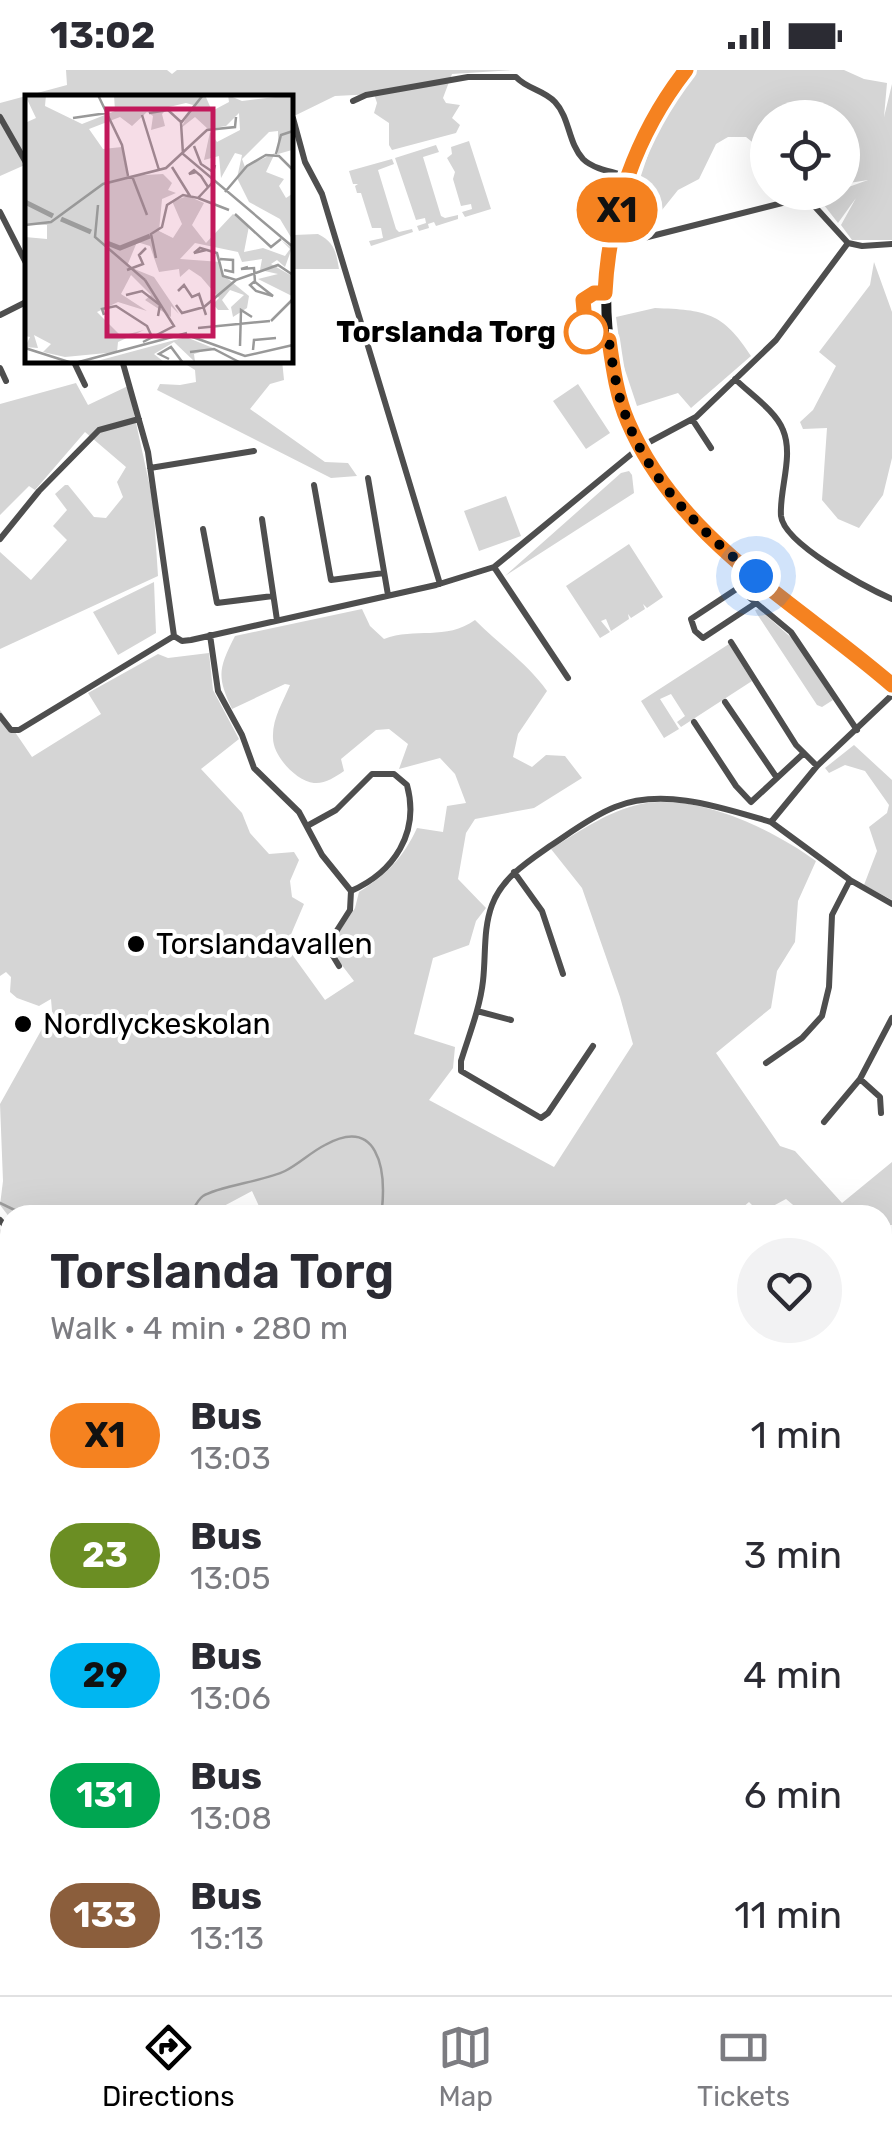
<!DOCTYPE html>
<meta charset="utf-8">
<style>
body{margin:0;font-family:Rubik,sans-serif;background:#f2f2f3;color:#2b2b33;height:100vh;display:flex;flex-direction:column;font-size:38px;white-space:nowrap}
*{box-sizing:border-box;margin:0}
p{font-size:32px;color:#7c7c81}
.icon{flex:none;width:55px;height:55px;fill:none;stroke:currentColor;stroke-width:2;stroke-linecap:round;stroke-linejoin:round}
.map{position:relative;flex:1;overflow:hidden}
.details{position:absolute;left:0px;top:1135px;width:892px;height:790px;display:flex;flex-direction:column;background:#fff;border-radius:30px 30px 0 0;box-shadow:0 10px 40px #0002}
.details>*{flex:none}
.badge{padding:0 20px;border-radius:32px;font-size:35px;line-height:65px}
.fabs{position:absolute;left:750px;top:30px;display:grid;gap:20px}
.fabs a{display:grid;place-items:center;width:110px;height:110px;border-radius:50%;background:#fff;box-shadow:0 10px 40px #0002;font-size:50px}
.you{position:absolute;width:50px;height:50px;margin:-25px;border:8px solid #fff;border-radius:50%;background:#1a73e8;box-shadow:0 0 0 15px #1a73e833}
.map>.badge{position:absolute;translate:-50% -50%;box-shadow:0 0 0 5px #fff}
.round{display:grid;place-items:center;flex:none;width:105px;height:105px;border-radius:52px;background:#f2f2f3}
.summary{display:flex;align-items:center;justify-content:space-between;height:170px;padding:0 50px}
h1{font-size:48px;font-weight:600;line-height:75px}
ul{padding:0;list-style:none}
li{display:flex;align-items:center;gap:30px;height:120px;padding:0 50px}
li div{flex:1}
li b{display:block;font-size:38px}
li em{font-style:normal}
li .badge{min-width:110px;font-weight:700;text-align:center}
.status{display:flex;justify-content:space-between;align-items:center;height:70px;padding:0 50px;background:#fff;direction:ltr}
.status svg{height:28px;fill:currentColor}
.menu{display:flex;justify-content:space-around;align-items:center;height:140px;border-top:2px solid #e1e1e2;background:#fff;font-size:28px;color:#7c7c81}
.menu a{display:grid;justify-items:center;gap:5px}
.menu .current{color:#000}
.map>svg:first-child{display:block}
.green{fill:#d5d5d5}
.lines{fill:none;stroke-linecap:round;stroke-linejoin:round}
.stream{stroke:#9c9c9c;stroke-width:2.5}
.primary-casing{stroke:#dbdbdb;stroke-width:16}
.street{stroke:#4e4e4e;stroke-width:6}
.secondary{stroke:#1b1b1b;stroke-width:10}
.primary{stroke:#000;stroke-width:11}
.line-casing{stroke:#fff;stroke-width:22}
.line{stroke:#f58220;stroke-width:15}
.walk{stroke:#000;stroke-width:10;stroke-dasharray:0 18}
.stop-dot{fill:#fff;stroke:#f58220;stroke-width:5}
.poi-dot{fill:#000;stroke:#fff;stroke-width:4}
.labels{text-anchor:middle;stroke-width:8;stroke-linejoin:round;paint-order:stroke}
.stop-label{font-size:30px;font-weight:bold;fill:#000;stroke:#fff;text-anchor:end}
.poi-label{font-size:30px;fill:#000;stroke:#fff;text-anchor:start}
.inset-river{fill:none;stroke:#9c9c9c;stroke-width:5}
.inset-road{fill:none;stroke:#999;stroke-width:2.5}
.view{fill:#c2185b;fill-opacity:0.15;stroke:#c2185b;stroke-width:5}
.inset-edge{fill:none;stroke:#000;stroke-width:5}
</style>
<div class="status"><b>13:02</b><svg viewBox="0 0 49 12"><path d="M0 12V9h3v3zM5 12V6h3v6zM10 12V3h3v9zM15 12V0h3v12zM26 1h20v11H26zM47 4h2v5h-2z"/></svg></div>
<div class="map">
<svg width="892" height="1925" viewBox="0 0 892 1925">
<rect width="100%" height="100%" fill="#fff"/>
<path class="green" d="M66,0H167L172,4L177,0H513L452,4L443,28L446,33L460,35L452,48L460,55L456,63L392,80L389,75V53L374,43L377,33L374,24L335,26L290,48V28H28L27,94L0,106V33L67,15Z
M697,0H844L864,9L887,13L884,47L892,14V170H852L841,155L856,128L838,153L817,126L842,122L843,119L868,110L843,114L842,48H768L767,84L746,67H728L716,74L699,109L678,120L654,150L626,157C642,103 656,42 697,0Z
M469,71L491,139L465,147L462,142L472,139L471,134L461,136L453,109L455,102L447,88L452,84L451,77Z
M436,75L439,82L423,87L441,146L445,148L458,145V149L436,156L434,152L428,154L429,158L419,161L417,156L426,153L425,148L416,150L395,88Z
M392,89L394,94L378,100L396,159L399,162L412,159L413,162L371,176L369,171L383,168L381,158H372L361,123H357L355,116L358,114H353L349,101Z
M318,164C334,172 336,181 339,199H290L294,165Z
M874,192L892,242V388L883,425L859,458L838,449L822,430L827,358L803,359L800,352L813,340L836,296L819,282L870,215Z
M655,238C705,240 723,242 751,286L691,338L678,323L637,336L622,291L616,247Z
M179,290H282L284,310L270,314L250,339L325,392L348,393L357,406L331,408L157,320L160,314L180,315L196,312L195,300Z
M76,313L88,335L128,316L153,431L158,506L0,579V482L31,510L67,470L53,456L67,440L55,424L65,415H68L94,447L106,448L123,427L117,412L126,397L85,362L35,420L29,416L0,445V334Z
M578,314L610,363L586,379L553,331Z
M629,401L632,405L634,423L505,506L621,403Z
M506,426L521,466L479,481L464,441Z
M629,474L663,527L647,538L643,534L645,539L631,548L628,544L629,549L611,561L606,549L601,551L610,562L600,568L566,516Z
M154,512L156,563L118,585L93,542Z
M362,539L370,556L384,569C415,557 446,571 475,550C499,574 528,594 547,621L518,664L513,687L532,697L546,685L565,686L582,708L534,738L475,749L466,763L458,809L486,838L476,851L469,875L433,888L414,964L455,977L453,998L429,1030L554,1097L633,974L620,927L582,818L551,779C580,761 608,741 641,734C698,723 772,759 816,791L798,831L795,872L777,901L771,938L716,983L780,1076L795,1081L842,1133L892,1092V1155H883L882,1145H805L786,1129L760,1143L749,1132L734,1145H355L348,1138L303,1141L299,1145H263L252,1121L207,1145H10V1148L0,1135L3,1111L0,1034L52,941L51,929L39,936L17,928L10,922L11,907L6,902L0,906V640L32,687L101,644L88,623L158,584L168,588L209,583L213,620L239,669L201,699L242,743L250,763L269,784L294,782L299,790L290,811L292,827L304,834L286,876L325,930L354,911L341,894L331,874L355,838L359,822C387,804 403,788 417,758L443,762L447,736L466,733L455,704L440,688L399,699L408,674L389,659L376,660L341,689L344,701C335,707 325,714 314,713C296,711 273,686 273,668C272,649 283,632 290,615L285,614L232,639C217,607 218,599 235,566Z
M759,539L795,571L833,630L822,637L817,635L757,544L755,540Z
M729,574L752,611L681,657L677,652L685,646L671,624L660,629L679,659L664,668L641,631Z
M854,675L892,710V830L864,815L877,781L869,757L887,743L889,735L865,701L845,695L829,703L825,698Z
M0,1159L10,1169V1662L0,1658Z
M883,1300L892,1303V1560L883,1565Z
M0,1790L10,1793V1915H107L119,1920L133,1915H257L242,1925H0Z
M572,1915H626L662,1925H511Z"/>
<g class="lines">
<path class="stream" d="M0,1133L25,1145
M190,1145C193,1140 198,1129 203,1126C218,1116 265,1111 285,1101C299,1094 311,1082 325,1075C378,1046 386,1099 382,1139L389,1145"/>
<defs>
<path id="primary" d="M671,1915L676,1925
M754,1915L782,1925
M479,1925L518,1915
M704,1925L710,1915"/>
</defs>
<use href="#primary" class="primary-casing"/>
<path class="street" d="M353,31L366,25L468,7H516C527,19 544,20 555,32C570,48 568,73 583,89C593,99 613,102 627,106
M0,47L28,96
M293,48L305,92L322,124L440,514
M0,142L28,197
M628,172L806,127L848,173
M848,173L862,176L892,174
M0,245L28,231
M73,290L85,315
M122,290L148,382L174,566
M0,298L6,311
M735,309C749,323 776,341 783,360C794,386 779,420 781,446C784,474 867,518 892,529
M692,349L711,378
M150,398L254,381
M368,408L388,525
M314,415L331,510L384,503
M262,449L277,550
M203,459L217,533L273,526
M0,469L39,421L99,360L139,349
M494,497L568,608
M756,533L703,568L695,561L691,549L738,518L791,562L857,660
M210,565L218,621L242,665L254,698L299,742L322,785L351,821L350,840L327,876L339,896
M174,566L182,571L191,570L436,515L494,497L640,377L696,347L776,270L848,173
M731,572L796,675L817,696
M725,632L777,708L804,683
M0,646L11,660H19L174,566
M694,652L736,716L751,732L777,708
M771,752L850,810L892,834
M307,756L336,740L372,704H394L407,715C420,763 394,802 351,821
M514,802L542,841L563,904
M477,941L511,950
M593,976L548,1043L541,1048L461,1001V991C469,965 480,938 483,911C486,885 483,859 492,835C502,808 527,792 550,776C570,763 592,746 615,737C664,717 723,738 771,752L817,696L892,625
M766,993L802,968L822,946L829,917L832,845L850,810
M860,1009L880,1027L881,1043
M824,1052L860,1009L892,948
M0,1150L10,1161
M883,1253L890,1210
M882,1642L892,1635
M0,1666L10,1672
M375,1915L378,1925
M814,1915L830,1925
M398,1925L423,1915"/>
<path class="secondary" d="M686,0C585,129 574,317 687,443C746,510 825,557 892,615
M882,1830L892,1831"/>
<use href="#primary" class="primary"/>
</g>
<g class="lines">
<defs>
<path id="line" d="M686,0C636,64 609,142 605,223H594L583,230L586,262L594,271L609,270C613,298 617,327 628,352C679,471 799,534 892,615"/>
</defs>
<use href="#line" class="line-casing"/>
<use href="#line" class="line"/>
<path class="walk" d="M586,262L607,260C612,288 615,317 625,344C648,411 703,463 756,506"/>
</g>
<circle class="stop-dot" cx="586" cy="262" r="20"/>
<g class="poi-dot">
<circle cx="136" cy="874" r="10"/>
<circle cx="23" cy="954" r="10"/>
</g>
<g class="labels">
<g class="stop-label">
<text x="556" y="272">Torslanda Torg</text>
</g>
<g class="poi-label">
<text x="156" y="884">Torslandavallen</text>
<text x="43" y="964">Nordlyckeskolan</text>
</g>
</g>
<g transform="translate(25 25)">
<rect width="268" height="268" fill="#fff"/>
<path d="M0,0H21L20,11L57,29L90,16L89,0H180L187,16L204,7L203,0L217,6L267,0V55L253,59V36L244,37L217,64L220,72L250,58L241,77L259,84L254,91L261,103L267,99V144L255,124L224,107L212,83L217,60L210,58L196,83L194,61L179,65L185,37L192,47L215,35L214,18L201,31L183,34L170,22L156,33L168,10L161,8L144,12L137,19L140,31L126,35L128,21L122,17L107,31L95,22L64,34L78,54L97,52L102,81L138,79L147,88L143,95L151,98L137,104L134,136L148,143L157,129L147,106L163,101L179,108L167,130L181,148L208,119L224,131L219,157L238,153L260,161L265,154L256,145L267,153L260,172L252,165L246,169L267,181V201L233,184L253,179L235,175L237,164L217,167L213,157L170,148L155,164L196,167L197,179L224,201L222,213L208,222L206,212L219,200L205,195L197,205L204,215H193L188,209L194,203L176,182L164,174L155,182L154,174L134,177L125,151L112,147L102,171L129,182L154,219L146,211V222L120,205L126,200L106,180L96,199L122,216L93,207L72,217L96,241L119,235L93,247L92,257L40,262L18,257L26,249L9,240L13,253L0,252L5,242L0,241V142L22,144V130L0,129V28L11,23ZM161,242L188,253L169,259L170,267L149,247L129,259L139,267L72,266Z" fill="#d5d5d5"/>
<path class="inset-river" d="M0,107L28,121M36,124L66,137M82,148L95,153L125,141"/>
<path class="inset-road" d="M73,0L97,50L103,81M178,0L156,28L158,59L268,152M124,18L143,15L156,27M117,20L134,75M48,23L82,18M169,51L176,69L188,77L190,70M251,59L256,40L268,36M147,72L165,101M171,77L164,79L169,75L176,81L183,92M107,81L122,120M200,97L222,71L241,60L254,61L268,75M173,103L204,115M73,110L70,142L120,185M210,119L246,152L256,144M0,130L26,127L78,89L141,73L182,35L210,32L211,22M181,155L169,158L175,153L192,158L198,181L211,185L253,170L268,180M131,163L126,139L137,132L142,110L158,100L173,103L188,87M195,164L208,165V177L199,175M223,172L216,174L229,173L230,187L248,201L231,196L225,190L230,186M102,175L118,169L114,160L121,153M153,196L159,190L167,202L174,199L181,220M101,200L117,196L135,210L133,221M151,210L157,218L179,212L211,185M79,220L77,214L91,211L122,231L127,242M246,226L268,204M173,233L245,226M165,241L220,261L268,250M118,247L149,231L120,185M215,251L216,215L227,222M0,253L47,268M228,255L229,245L251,243M165,257L189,254L216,268M144,264L134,259L146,252L158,268M50,268L162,238"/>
<path class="view" d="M82,14H188V241H82Z"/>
<rect width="268" height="268" class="inset-edge"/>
</g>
</svg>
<div class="fabs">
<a><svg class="icon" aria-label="locate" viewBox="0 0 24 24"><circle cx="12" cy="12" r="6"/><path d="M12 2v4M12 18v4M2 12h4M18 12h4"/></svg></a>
</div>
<div class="you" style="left:756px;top:506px"></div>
<b class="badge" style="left:617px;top:140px;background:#f58220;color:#111">X1</b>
<section class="details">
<div class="summary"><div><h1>Torslanda Torg</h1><p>Walk · 4 min · 280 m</p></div><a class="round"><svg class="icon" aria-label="heart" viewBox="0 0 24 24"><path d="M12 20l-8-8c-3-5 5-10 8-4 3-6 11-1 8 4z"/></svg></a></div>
<ul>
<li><span class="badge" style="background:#f58220;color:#111">X1</span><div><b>Bus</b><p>13:03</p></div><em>1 min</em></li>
<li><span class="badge" style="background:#6b8e23;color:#fff">23</span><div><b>Bus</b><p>13:05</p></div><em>3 min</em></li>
<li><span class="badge" style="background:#00b6f1;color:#111">29</span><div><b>Bus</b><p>13:06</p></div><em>4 min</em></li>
<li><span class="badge" style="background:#00a651;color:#fff">131</span><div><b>Bus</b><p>13:08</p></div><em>6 min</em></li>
<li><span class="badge" style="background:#8b5e3c;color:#fff">133</span><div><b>Bus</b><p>13:13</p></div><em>11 min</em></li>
</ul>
</section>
</div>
<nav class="menu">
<a class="current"><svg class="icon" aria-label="directions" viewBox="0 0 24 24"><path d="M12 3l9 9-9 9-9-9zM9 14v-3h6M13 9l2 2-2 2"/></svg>Directions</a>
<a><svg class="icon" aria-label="map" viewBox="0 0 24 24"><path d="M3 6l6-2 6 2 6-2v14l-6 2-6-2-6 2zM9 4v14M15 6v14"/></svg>Map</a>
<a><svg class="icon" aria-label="tickets" viewBox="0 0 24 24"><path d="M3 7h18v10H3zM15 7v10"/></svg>Tickets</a>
</nav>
